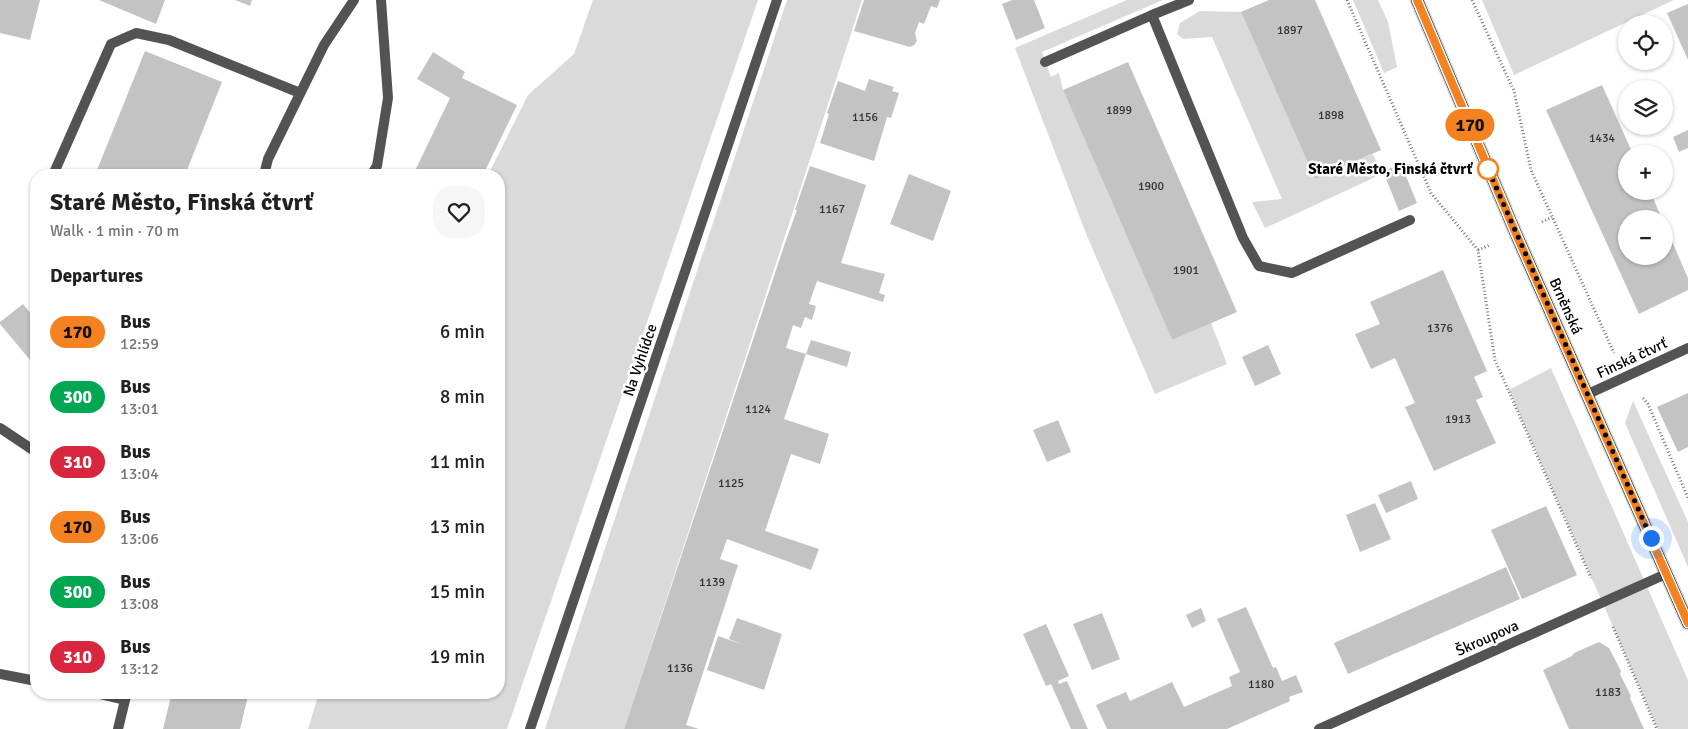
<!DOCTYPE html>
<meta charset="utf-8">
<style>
body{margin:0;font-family:Signika,sans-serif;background:#f6f6f6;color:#202124;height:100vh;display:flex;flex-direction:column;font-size:19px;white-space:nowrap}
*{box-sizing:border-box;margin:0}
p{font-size:16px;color:#757577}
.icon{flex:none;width:28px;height:28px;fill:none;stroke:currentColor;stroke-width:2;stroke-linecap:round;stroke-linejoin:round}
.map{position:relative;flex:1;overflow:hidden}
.details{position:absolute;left:30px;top:169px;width:475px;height:530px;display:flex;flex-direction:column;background:#fff;border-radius:20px;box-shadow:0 1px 4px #0004}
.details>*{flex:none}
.badge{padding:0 10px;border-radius:16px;font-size:18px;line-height:32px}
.fabs{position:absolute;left:1618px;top:15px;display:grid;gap:10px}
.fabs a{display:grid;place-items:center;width:55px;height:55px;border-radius:50%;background:#fff;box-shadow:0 1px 4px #0004;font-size:25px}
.you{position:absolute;width:25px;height:25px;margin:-12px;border:4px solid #fff;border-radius:50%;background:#1a73e8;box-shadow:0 0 0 8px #1a73e833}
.map>.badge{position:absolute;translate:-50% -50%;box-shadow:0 0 0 2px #fff}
h2{padding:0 20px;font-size:19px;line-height:45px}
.round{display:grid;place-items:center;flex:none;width:52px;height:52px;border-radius:20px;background:#f6f6f6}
.head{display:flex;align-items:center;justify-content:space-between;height:85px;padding:0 20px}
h1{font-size:24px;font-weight:700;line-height:38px}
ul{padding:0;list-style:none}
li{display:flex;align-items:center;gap:15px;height:65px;padding:0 20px}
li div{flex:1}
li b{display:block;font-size:19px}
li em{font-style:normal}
li .badge{min-width:55px;font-weight:700;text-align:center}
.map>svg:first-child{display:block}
.green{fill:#dadada}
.building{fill:#c3c3c3}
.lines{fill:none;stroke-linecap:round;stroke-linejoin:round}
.primary-casing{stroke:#dbdbdb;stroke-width:15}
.path{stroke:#757575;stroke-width:3;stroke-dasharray:1 2.5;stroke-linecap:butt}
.lane{stroke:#535353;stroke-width:10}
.street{stroke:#535353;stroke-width:10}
.primary{stroke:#000;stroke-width:12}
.line-casing{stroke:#fff;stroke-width:11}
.line{stroke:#f58220;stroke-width:8}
.walk{stroke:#000;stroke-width:5;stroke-dasharray:0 9}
.stop-dot{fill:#fff;stroke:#f58220;stroke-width:2.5}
.labels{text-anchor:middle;stroke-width:5;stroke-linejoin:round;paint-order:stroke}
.number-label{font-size:12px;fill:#313131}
.stop-label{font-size:15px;font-weight:bold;fill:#000;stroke:#fff;text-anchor:end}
.street-label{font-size:15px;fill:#000;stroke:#fff}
</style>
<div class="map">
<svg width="1688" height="729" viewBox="0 0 1688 729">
<rect width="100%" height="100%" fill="#fff"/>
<path class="green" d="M593,0H758L507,729H308L319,693L499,692V175H488L528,95L574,54Z
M787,0H862L624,729H545Z
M1127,0H1163L1042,52L1051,77L1059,73L1063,90L1172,340L1211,323L1227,364L1155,394L1087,236L1015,48Z
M1353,0H1378L1388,22L1397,67L1384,73Z
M1482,0H1674L1514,75Z
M1200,11L1241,12L1315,179L1373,154L1382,174L1265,228L1252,202L1282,199L1212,37L1183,39L1177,34L1180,23Z
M1551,368L1688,680V729H1658L1509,390Z
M1633,401L1688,522V567L1625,423Z"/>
<path class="building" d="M0,0H40L30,40L0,33Z
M99,0H165L156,24Z
M235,0H252L250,6Z
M864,0H940L937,8L931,6L924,24L919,22L915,33L917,41L914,45L910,47L854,31Z
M1012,0H1034L1045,28L1016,40L1002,4Z
M1269,0H1315L1381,150L1315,179L1241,12Z
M1688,4V60L1667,13Z
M145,51L222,82L185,175H95Z
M433,52L465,72L462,78L517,105L483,175H413L450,98L417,79Z
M1128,62L1237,312L1172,340L1063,90Z
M869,79L894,87L892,91L899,93L891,118L887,117L874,161L820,143L829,114L827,113L838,81L865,91Z
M1602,85L1633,154H1626V191H1650L1662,219H1626V256H1664V223L1688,278V290L1639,314L1546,110Z
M1688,130V148L1679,152L1673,137Z
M1401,164L1417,203L1399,211L1383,171Z
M810,166L866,185L841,263L885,274L879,293L885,295L883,302L817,281L809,304L816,306L812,320L805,317L801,328L793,325L786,348L806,354L784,419L829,434L820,464L791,454L765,531L819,549L811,570L727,539L720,559L738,565L686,725L699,729H624L785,243L797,210H795Z
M909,174L951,191L933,241L890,224Z
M1443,270L1487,371L1474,377L1483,397L1476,400L1496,443L1434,471L1405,407L1415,403L1395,358L1371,369L1355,334L1380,324L1370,302Z
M23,304L36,320V367L0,324V322Z
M811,340L851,352L847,367L806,354Z
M1268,345L1281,374L1255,386L1242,357Z
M1688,393V447L1678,452L1657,407Z
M1058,420L1071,452L1047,462L1033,430Z
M1411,481L1418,499L1386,513L1378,495Z
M1375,503L1391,539L1360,552L1346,515Z
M1546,506L1577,575L1522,599L1491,530Z
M1506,567L1520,599L1348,674L1334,643Z
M1246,607L1273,668L1276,667L1282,681L1296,675L1303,692L1289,697L1290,701L1227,729H1107L1096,705L1126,692L1130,701L1172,682L1184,707L1232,686L1229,677L1240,672L1217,619Z
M1201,608L1206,621L1192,628L1186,615Z
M1102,613L1120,659L1092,670L1073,624Z
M737,618L782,634L764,690L707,670L718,636L744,645L729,639Z
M1046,624L1069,676L1058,681L1059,684L1067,681L1088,729H1071L1051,684L1046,686L1023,634Z
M1599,642L1609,648L1621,671L1620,674L1631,696L1630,698L1644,729H1569L1543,670L1572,656L1574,653Z
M172,692H249L240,729H163Z"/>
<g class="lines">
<defs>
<path id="primary" d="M1417,0L1516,234L1688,623"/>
</defs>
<use href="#primary" class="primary-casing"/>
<path class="path" d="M1347,0L1431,193L1478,250L1495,360L1591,578
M1472,0L1514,91L1531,170L1614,353
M1542,222L1552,217
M1478,250L1490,245
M1643,398L1648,404L1688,498
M1613,627L1657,729"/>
<path class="lane" d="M1189,0L1152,15L1243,238L1259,266L1292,273L1410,220
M1045,62L1152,15
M53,175L111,44L136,33L169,40L300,93
M264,175L268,159L324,45L354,0
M371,175L377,166L388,98L381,0
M0,428L36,452
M0,674L36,681
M91,692L125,700
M118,729L127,692"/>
<path class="street" d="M1588,394L1688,348
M530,729L777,0
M1319,729L1666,574"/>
<use href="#primary" class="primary"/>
</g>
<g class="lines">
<defs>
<path id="line" d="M1417,0L1516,234L1688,623"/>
</defs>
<use href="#line" class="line-casing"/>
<use href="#line" class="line"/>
<path class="walk" d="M1488,169L1485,162L1651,538"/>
</g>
<circle class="stop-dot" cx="1488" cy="169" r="10"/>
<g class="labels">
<g class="number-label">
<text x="1290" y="34">1897</text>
<text x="1119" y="114">1899</text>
<text x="1331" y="119">1898</text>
<text x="865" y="121">1156</text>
<text x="1602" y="142">1434</text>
<text x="1151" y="190">1900</text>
<text x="832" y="213">1167</text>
<text x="1186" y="274">1901</text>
<text x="1440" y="332">1376</text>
<text x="758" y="413">1124</text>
<text x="1458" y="423">1913</text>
<text x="731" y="487">1125</text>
<text x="712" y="586">1139</text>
<text x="680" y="672">1136</text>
<text x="1261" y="688">1180</text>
<text x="1608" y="696">1183</text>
</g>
<g class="stop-label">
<text x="1473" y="174">Staré Město, Finská čtvrť</text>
</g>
<g class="street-label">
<text transform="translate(1566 306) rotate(66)" y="5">Brněnská</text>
<text transform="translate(1632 358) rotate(-25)" y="5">Finská čtvrť</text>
<text transform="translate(640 360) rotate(-71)" y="5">Na Vyhlídce</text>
<text transform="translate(1487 638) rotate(-24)" y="5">Škroupova</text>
</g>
</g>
</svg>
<div class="fabs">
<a><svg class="icon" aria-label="locate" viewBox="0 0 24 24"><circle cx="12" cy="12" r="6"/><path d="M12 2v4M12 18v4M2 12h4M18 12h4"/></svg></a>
<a><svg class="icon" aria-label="layers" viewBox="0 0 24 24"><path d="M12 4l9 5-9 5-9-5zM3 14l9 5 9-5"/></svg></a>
<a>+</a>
<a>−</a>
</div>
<div class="you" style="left:1651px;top:538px"></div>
<b class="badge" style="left:1470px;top:125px;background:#f58220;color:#111">170</b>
<section class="details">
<div class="head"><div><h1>Staré Město, Finská čtvrť</h1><p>Walk · 1 min · 70 m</p></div><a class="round"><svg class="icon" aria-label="heart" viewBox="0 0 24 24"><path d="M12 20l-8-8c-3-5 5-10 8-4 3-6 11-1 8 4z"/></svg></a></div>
<h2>Departures</h2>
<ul>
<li><span class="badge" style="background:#f58220;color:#111">170</span><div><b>Bus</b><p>12:59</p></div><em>6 min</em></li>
<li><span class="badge" style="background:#00a651;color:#fff">300</span><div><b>Bus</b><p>13:01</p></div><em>8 min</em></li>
<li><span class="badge" style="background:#d7263d;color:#fff">310</span><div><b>Bus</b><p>13:04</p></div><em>11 min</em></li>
<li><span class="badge" style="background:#f58220;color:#111">170</span><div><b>Bus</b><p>13:06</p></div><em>13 min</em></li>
<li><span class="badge" style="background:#00a651;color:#fff">300</span><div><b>Bus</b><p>13:08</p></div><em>15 min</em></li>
<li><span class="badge" style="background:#d7263d;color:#fff">310</span><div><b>Bus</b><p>13:12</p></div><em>19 min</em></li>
</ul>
</section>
</div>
